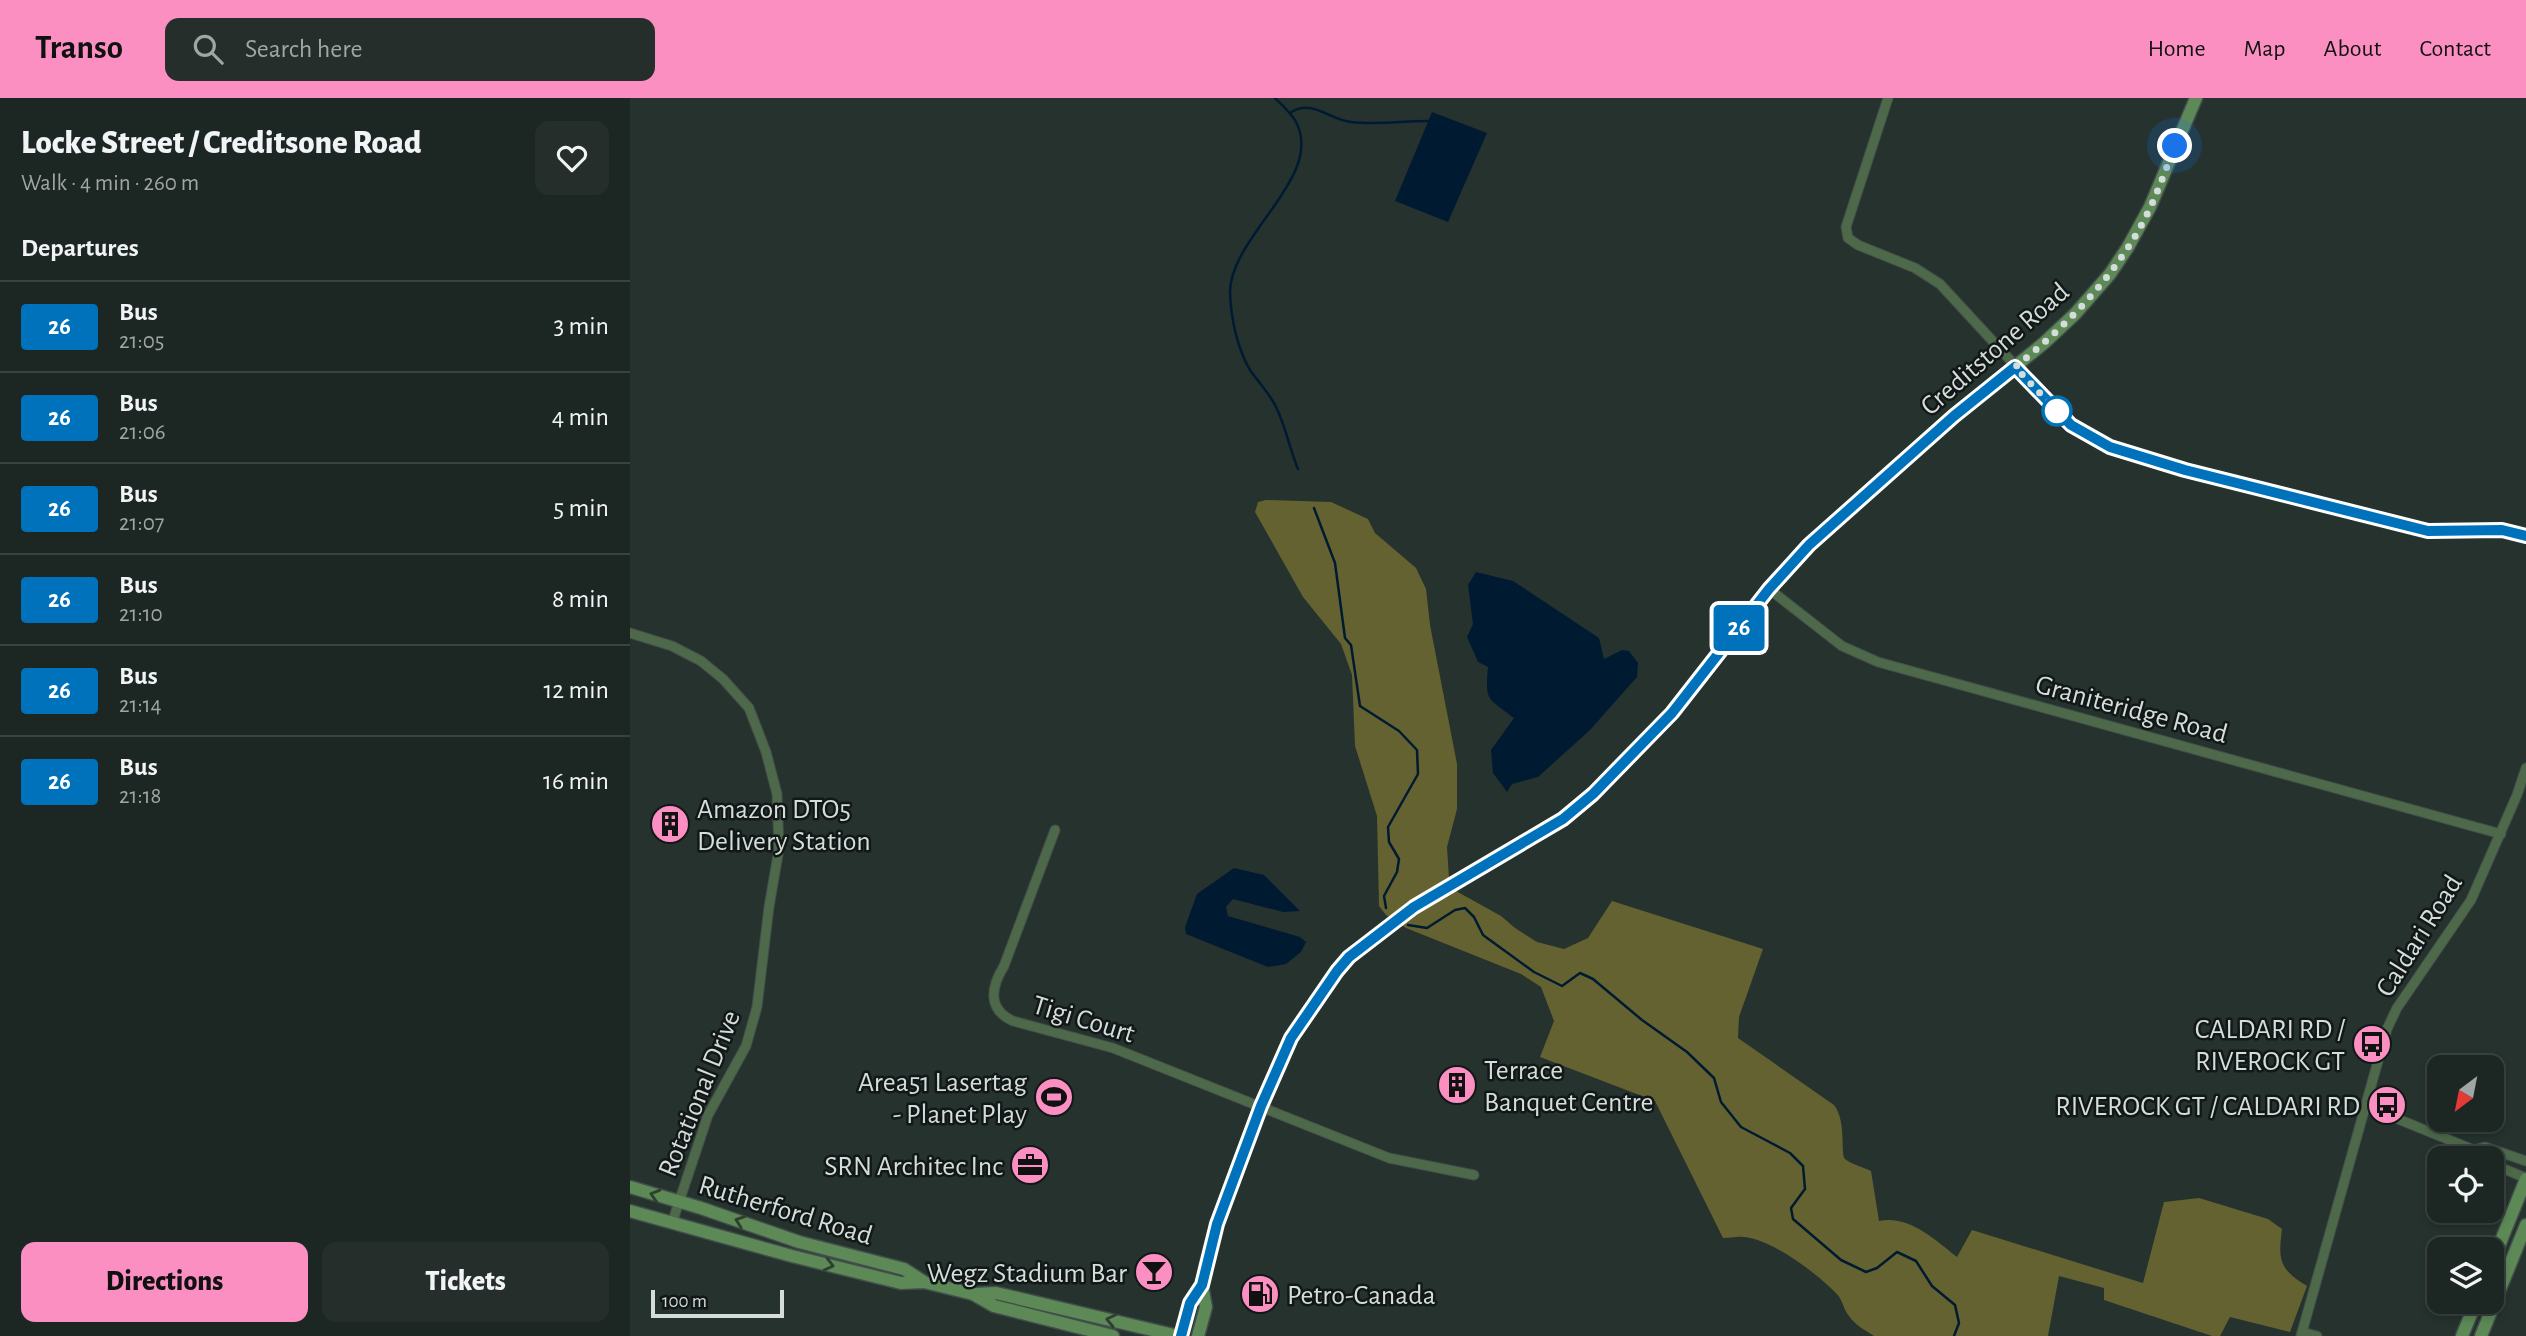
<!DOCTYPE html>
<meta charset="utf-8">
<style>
body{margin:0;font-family:"Alegreya Sans",sans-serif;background:#252e2a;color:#f1f3f6;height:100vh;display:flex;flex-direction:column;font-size:26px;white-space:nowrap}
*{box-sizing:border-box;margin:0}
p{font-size:23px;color:#a0a5a5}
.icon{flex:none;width:38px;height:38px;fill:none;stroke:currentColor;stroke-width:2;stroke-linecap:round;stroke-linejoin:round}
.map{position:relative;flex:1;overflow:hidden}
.drawer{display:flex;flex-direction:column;background:#1c2622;width:630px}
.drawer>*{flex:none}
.badge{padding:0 14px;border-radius:5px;font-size:24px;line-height:46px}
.needle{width:46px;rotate:212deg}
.buttons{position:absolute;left:1797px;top:957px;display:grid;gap:14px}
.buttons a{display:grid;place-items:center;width:77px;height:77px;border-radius:14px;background:#1c2622;box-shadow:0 4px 10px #0003,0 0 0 2px #3a4340;font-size:35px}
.scale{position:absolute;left:21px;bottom:18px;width:133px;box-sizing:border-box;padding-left:7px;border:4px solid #d4ddda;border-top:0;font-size:19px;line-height:24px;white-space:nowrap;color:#d4ddda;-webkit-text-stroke:5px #121817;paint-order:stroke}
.you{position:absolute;width:35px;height:35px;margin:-18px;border:5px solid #fff;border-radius:50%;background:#1a73e8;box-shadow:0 0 0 10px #1a73e833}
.map>.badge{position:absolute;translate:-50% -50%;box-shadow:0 0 0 4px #fff}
h2{padding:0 21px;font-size:26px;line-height:63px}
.round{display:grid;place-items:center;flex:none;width:74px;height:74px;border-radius:14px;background:#252e2a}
.overview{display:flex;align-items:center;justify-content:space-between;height:119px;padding:0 21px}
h1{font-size:33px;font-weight:800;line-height:52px}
.primary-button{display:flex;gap:14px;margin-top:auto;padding:14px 21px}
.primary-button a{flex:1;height:80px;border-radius:14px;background:#fc8fc2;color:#111;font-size:28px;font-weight:800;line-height:80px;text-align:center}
.primary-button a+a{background:#252e2a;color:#f1f3f6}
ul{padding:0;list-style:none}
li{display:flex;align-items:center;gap:21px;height:91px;padding:0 21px;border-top:2px solid #3a4340}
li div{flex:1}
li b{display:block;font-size:26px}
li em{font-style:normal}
li .badge{min-width:77px;font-weight:700;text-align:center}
header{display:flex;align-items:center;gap:42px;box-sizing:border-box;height:98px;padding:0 35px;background:#fc8fc2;color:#111}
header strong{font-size:33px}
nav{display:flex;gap:38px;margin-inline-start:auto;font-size:24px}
.search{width:490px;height:63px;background:#252e2a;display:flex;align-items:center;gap:18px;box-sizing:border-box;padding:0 24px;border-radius:14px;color:#a0a5a5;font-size:26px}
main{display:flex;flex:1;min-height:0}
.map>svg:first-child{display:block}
.forest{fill:#646231}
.water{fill:#001b31}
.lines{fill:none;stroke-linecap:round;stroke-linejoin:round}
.stream{stroke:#001b31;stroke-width:2.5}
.street-casing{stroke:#414d4a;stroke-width:11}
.secondary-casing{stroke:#414d4a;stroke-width:15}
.street{stroke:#4d694a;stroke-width:9}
.secondary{stroke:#5d8957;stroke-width:12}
.oneway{stroke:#2c402d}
.line-casing{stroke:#fff;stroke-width:16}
.line{stroke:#0072bc;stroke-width:10}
.walk{stroke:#d4ddda;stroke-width:7;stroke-dasharray:0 12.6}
.stop-dot{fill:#fff;stroke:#0072bc;stroke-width:3.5}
.labels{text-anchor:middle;stroke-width:5;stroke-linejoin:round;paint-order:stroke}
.street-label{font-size:28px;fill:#d4ddda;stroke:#121817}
.poi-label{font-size:28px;fill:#d4ddda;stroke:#121817;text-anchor:end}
</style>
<header>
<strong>Transo</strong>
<div class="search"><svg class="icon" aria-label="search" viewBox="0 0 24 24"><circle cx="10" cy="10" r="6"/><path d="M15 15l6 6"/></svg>Search here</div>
<nav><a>Home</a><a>Map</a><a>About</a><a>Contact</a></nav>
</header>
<main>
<section class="drawer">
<div class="overview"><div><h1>Locke Street / Creditsone Road</h1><p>Walk · 4 min · 260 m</p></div><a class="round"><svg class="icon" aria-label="heart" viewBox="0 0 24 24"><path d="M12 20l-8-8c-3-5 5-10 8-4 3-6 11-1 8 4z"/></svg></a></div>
<h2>Departures</h2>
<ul>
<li><span class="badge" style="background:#0072bc;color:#fff">26</span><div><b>Bus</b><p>21:05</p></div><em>3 min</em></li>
<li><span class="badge" style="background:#0072bc;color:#fff">26</span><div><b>Bus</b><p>21:06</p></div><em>4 min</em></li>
<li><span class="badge" style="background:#0072bc;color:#fff">26</span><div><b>Bus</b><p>21:07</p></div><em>5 min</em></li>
<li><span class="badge" style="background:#0072bc;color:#fff">26</span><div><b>Bus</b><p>21:10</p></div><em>8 min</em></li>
<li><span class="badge" style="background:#0072bc;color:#fff">26</span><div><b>Bus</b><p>21:14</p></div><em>12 min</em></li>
<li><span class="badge" style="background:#0072bc;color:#fff">26</span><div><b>Bus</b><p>21:18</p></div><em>16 min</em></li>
</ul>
<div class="primary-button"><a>Directions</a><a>Tickets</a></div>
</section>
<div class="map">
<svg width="1896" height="1238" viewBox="0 0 1896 1238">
<rect width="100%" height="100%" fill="#25322e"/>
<path class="forest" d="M636,402L701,404L738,421L745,435L786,470L796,491L800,527L827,666V711L817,749L819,780L826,793L871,818L885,830L907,844L934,851L958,840L982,803L1133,851L1109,919L1108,940L1204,1007C1217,1024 1210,1056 1215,1061C1221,1066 1233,1069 1241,1073L1249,1123C1279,1117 1304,1141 1327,1159L1342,1132L1513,1185L1534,1104L1569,1100L1638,1121L1652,1131C1648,1162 1649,1171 1677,1188L1660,1234L1600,1219L1590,1238H1582L1474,1202V1190L1429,1178L1418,1238H1244C1235,1232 1225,1227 1219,1218C1213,1211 1213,1202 1206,1195C1186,1175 1143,1142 1114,1139C1108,1138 1100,1140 1093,1140L1025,1003L910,959L924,923L911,889L891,876L776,830L756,817L749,808L747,718L725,648L722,577L711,546L673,499L625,414L628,404Z"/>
<path class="water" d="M802,14L857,35L818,124L765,103Z
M846,474L883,483L969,540L974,561L992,552L999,553L1008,565L1007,579L960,632L908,679L882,686L877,694L863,675L861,652L884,620C857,599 855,604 858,569L848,564L837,539L843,526L838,487Z
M604,770L634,777L670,813L653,814L603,801L596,809L598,818L670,839L676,844L671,854L656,866L638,869L556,836L555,829L567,796Z"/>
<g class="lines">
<path class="stream" d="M645,0C653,8 661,15 666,24C695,79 599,139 600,195C601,220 607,250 620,272C629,285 641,297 647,311C656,330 660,352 668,371
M660,15C682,0 699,22 721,24C746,27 773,23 798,23
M684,410L705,465L715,540L721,547L730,608L769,633L787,652L788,676L758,729L759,744L769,761L767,774L754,798L756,810
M778,827L797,830L825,812L835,810L844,819L853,837L904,874L932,888L950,875L963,881L1012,922L1057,954L1084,980L1091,1004L1111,1029L1160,1055L1173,1068L1175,1091L1161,1110L1163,1121L1211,1162L1236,1174L1247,1170L1267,1154L1286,1163L1302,1188L1325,1207L1329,1225L1324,1238"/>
<defs>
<path id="street" d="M1258,0L1216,129L1218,140L1228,147L1285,170L1310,186L1441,328L1480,349L1555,372L1798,433H1872L1896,438
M1139,491L1212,548L1248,564L1871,736
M0,535L42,548L71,563L93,581L119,610L136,654L147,696L149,751L139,809L127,909L116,948L78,1017L42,1125
M425,732L374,868C361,889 357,911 383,923L483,950L759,1060L844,1077
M1736,1008L1844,1052L1850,1060
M1844,1052L1855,1049L1896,1063
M1862,1066L1896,1080
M1672,1234L1687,1238
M1671,1238L1757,931L1767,910L1841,802L1887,697L1896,670"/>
<path id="secondary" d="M0,1089L71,1110L169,1144L274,1171L294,1184
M0,1113L162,1158L271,1185L294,1184L343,1196L366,1195L548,1238
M1862,1165L1896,1081
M343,1196L364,1208L483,1238
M551,1238L560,1205L572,1187
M568,1238L576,1209L572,1187L576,1166L587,1126L631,1008L661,940L707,873L719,859L784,809L932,721L963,697L1042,615L1139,491L1179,447L1324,318L1414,245L1445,216L1480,176L1498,149L1520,109L1566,0
M1832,1238L1846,1204
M1851,1238L1896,1127"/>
</defs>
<use href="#street" class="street-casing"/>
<use href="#secondary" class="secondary-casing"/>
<use href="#street" class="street"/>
<use href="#secondary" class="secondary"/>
</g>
<defs><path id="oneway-chevron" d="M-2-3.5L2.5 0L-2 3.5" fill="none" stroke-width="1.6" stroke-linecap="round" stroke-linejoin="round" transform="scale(1.75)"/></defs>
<g class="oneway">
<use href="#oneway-chevron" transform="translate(25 1097) rotate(-164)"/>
<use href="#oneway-chevron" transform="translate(110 1123) rotate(-161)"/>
<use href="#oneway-chevron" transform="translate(199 1167) rotate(14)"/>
<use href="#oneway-chevron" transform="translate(481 1222) rotate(-167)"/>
</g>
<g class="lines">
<defs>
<path id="line" d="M551,1238L560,1205L572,1187L587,1126L631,1008L661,940L707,873L719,859L784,809L933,721L963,696L1042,615L1139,491L1179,447L1324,318L1385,269L1441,327L1480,349L1555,372L1798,433L1872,432L1896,438"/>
</defs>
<use href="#line" class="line-casing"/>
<use href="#line" class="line"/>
<path class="walk" d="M1427,313L1385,269C1440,225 1491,173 1521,108C1530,88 1537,68 1545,48"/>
</g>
<defs>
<symbol id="building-disc" viewBox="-11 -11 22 22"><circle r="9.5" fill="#fc8fc2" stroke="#121817"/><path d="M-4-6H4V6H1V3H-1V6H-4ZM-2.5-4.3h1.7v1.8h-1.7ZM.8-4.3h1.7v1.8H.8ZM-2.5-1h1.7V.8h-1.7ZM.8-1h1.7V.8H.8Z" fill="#111"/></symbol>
<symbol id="bus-disc" viewBox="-11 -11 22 22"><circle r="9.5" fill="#fc8fc2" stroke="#121817"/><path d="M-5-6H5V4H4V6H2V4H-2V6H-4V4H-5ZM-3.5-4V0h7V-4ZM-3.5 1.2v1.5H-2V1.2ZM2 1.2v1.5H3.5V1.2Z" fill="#111"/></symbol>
<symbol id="stadium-disc" viewBox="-11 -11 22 22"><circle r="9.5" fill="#fc8fc2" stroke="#121817"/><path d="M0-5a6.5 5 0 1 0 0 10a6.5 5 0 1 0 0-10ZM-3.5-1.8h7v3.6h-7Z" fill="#111"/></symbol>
<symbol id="office-disc" viewBox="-11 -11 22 22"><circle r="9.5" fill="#fc8fc2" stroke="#121817"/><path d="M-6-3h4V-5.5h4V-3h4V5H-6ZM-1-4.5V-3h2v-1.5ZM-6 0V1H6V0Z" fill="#111"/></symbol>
<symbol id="bar-disc" viewBox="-11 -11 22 22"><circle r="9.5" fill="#fc8fc2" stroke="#121817"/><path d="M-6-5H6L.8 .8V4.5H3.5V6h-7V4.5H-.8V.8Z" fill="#111"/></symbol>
<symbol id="fuel-disc" viewBox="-11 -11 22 22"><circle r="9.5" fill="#fc8fc2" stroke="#121817"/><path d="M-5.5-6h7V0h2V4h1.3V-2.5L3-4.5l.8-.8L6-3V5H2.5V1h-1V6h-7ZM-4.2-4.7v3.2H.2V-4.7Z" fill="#111"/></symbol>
</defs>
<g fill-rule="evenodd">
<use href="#building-disc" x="18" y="704" width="44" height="44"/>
<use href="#bus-disc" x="1720" y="924" width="44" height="44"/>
<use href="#building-disc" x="805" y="965" width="44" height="44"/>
<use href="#stadium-disc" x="402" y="977" width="44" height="44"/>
<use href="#bus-disc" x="1735" y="985" width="44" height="44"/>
<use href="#office-disc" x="378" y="1045" width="44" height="44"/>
<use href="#bar-disc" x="502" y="1152" width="44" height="44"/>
<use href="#fuel-disc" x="608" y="1174" width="44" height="44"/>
</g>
<circle class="stop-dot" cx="1427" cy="313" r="14"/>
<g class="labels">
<g class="street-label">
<text transform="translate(1364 250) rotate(-41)" y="10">Creditstone Road</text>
<text transform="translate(1502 610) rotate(15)" y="10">Graniteridge Road</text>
<text transform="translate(1788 837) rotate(-58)" y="10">Caldari Road</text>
<text transform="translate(454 920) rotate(17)" y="10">Tigi Court</text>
<text transform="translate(68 995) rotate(-68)" y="10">Rotational Drive</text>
<text transform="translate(156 1111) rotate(17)" y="10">Rutherford Road</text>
</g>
<g class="poi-label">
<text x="67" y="720" text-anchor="start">Amazon DTO5<tspan x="67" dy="32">Delivery Station</tspan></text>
<text x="1715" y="940">CALDARI RD /<tspan x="1715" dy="32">RIVEROCK GT</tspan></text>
<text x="854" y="981" text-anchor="start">Terrace<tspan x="854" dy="32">Banquet Centre</tspan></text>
<text x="397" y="993">Area51 Lasertag<tspan x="397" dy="32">- Planet Play</tspan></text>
<text x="1730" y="1017">RIVEROCK GT / CALDARI RD</text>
<text x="373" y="1077">SRN Architec Inc</text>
<text x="497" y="1184">Wegz Stadium Bar</text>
<text x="657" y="1206" text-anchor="start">Petro-Canada</text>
</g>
</g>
</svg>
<div class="buttons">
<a><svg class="needle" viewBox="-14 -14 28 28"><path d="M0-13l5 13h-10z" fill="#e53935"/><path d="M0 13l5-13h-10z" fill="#a0a5a5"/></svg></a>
<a><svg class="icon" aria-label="locate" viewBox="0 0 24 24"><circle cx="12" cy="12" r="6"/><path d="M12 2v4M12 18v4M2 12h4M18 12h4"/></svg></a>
<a><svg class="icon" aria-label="layers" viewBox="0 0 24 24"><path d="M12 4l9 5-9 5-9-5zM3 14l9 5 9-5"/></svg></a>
</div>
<div class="scale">100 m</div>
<div class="you" style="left:1545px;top:48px"></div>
<b class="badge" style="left:1109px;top:530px;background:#0072bc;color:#fff">26</b>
</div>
</main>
